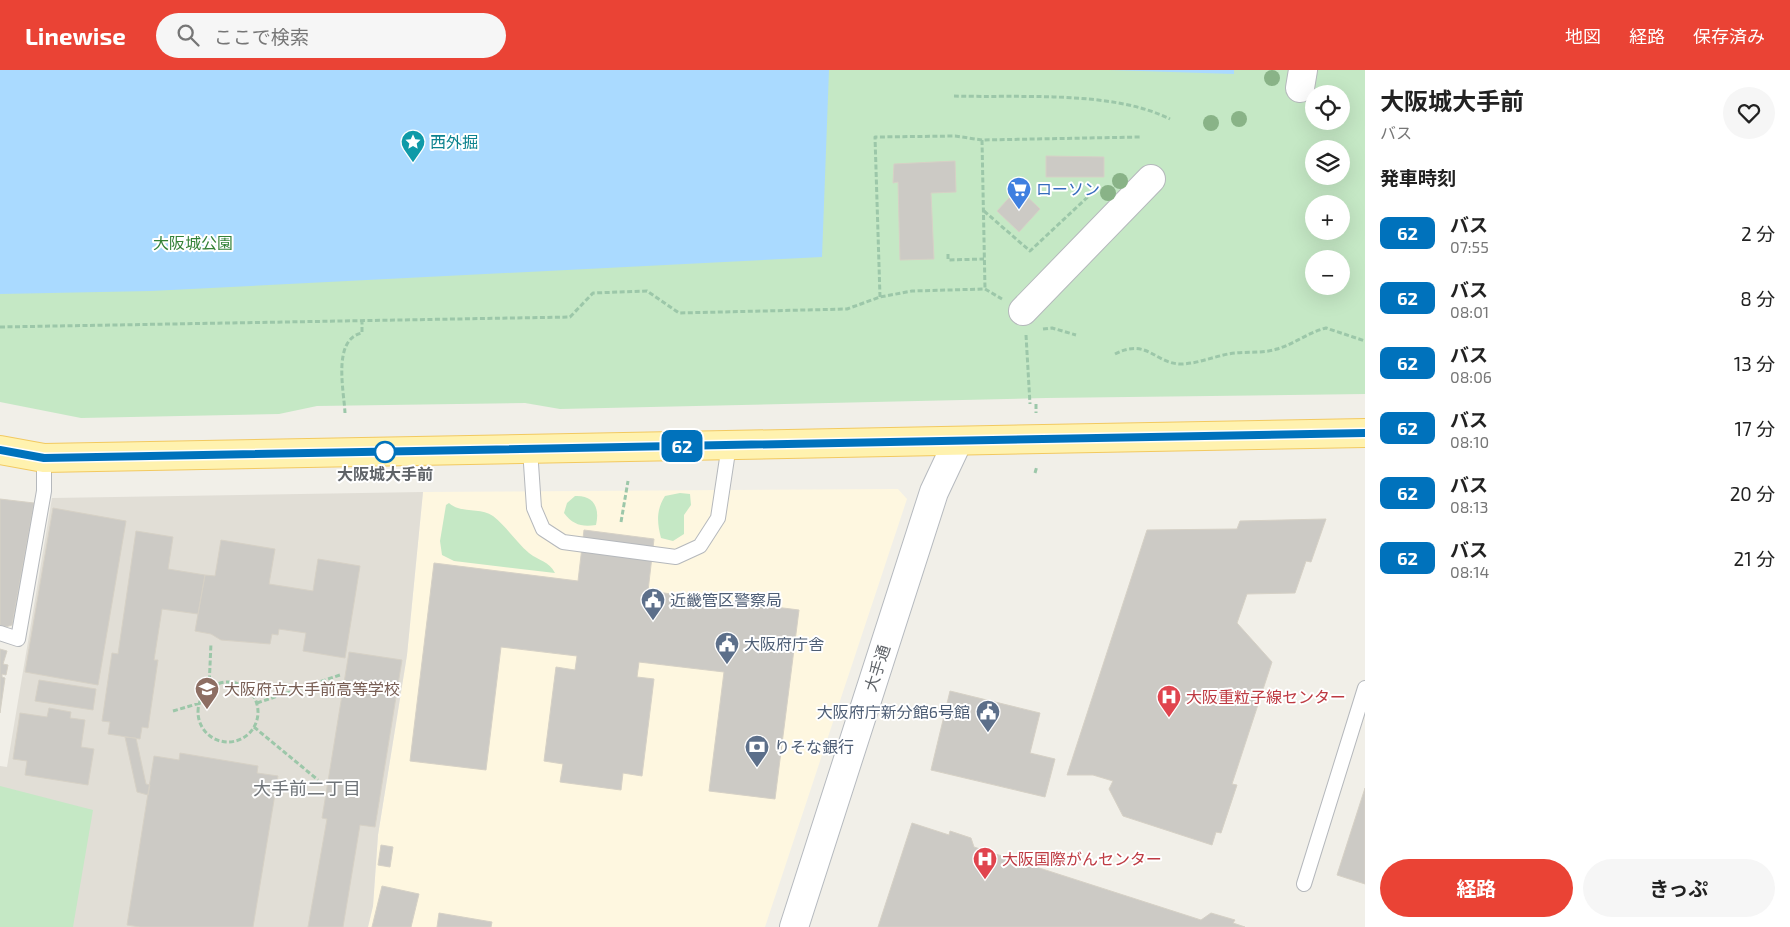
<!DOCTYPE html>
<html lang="ja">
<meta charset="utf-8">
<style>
body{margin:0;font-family:"Exo 2","Noto Sans JP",sans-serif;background:#f6f6f6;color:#222;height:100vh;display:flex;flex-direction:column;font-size:19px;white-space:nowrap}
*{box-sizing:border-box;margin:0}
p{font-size:16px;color:#767676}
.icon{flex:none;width:28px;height:28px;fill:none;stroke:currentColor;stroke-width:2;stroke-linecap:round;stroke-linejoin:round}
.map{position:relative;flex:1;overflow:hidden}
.drawer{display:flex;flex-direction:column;background:#fff;width:425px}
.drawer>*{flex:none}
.badge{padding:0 10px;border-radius:8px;font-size:18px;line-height:32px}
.buttons{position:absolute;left:1305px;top:15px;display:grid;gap:10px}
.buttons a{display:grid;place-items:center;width:45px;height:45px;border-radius:50%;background:#fff;box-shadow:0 5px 20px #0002;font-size:25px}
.map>.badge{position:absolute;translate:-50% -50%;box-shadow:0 0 0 2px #fff}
h2{padding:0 15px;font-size:19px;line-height:45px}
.round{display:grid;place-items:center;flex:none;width:52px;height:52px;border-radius:26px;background:#f6f6f6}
.overview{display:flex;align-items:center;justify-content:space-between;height:85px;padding:0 15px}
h1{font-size:24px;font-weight:700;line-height:38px}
.button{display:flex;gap:10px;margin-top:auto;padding:10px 15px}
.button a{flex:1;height:58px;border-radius:30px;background:#ea4335;color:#fff;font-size:20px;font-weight:700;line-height:58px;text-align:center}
.button a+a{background:#f6f6f6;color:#222}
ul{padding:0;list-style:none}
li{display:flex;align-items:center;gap:15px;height:65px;padding:0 15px}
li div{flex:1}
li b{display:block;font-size:19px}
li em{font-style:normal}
li .badge{min-width:55px;font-weight:700;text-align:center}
header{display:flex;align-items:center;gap:30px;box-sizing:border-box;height:70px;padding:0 25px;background:#ea4335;color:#fff}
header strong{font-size:24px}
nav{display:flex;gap:28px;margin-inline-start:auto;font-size:18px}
.search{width:350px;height:45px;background:#f6f6f6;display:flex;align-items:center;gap:12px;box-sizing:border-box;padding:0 18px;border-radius:28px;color:#767676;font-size:19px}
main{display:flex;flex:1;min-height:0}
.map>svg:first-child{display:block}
.commercial{fill:#fef7e0}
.education{fill:#e1ded6}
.green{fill:#c5e8c5;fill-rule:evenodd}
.water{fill:#aadaff}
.building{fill:#cccac5;stroke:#d6d1c6}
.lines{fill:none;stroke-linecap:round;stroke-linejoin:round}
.lane-casing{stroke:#b5b8bc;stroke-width:16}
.street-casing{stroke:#b5b8bc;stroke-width:30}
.secondary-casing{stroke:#b6babf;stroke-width:30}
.primary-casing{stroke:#f2c960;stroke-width:30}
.path{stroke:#9cc7a9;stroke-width:3;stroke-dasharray:5 2.5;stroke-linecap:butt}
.lane{stroke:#fff;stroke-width:14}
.street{stroke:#fff;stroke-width:28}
.secondary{stroke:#fff;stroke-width:28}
.primary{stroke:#fff2af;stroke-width:28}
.tree{fill:#89b387}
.line-casing{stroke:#fff;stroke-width:11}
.line{stroke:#0072bc;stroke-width:8}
.stop-dot{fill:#fff;stroke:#0072bc;stroke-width:2.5}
.labels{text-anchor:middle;stroke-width:4;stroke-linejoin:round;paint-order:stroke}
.culture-label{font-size:16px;fill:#0d838f;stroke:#fff;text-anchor:start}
.shop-label{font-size:16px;fill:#366cbe;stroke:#fff;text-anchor:start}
.park-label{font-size:16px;fill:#348238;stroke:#fff}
.stop-label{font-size:16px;font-weight:bold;fill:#5f6368;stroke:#fff}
.service-label{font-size:16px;fill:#4e5e75;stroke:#fff;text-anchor:start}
.street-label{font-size:16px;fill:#5f6368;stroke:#fff}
.education-label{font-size:16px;fill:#785e54;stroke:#fff;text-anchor:start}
.health-label{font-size:16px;fill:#be3a42;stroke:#fff;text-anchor:start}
.neighbourhood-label{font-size:18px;fill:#70757a;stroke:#fff}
</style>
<header>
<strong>Linewise</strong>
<div class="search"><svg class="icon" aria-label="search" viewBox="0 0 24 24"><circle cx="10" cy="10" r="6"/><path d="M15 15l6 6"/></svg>ここで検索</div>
<nav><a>地図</a><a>経路</a><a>保存済み</a></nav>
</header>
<main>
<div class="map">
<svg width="1365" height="857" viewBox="0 0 1365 857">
<rect width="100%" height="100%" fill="#f1efe8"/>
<path class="commercial" d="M898,419L907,429L765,857H368L373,836L378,765L407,585L423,422Z"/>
<path class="education" d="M423,422L407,585L378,765L373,836L368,857H0V696L7,697L52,428Z"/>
<path class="green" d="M0,0H1365V324L1046,328L560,339L525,333L317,336L279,344L81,348L0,332ZM1314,24H1341V51H1314ZM1314,79H1341V106H1314ZM1314,134H1341V161H1314ZM1314,189H1341V216H1314Z
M680,423L690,424L691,435L684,445V464L673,471L661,468C657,453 656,440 665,426Z
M575,426C594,425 600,438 596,455C582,457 573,455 564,443L567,433Z
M449,433C461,444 480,437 493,446C506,456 516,472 529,483C539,491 549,491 555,503L454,491L442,485L440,471L446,435Z
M0,716L93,740L73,857H0Z"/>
<path class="water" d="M0,0H829L822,187L151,221L0,224Z
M1109,0H1234V4Z"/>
<path class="building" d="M1046,86L1104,87V107H1046Z
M955,91L956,122L931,123L934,189L900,190L898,112L893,113L894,94Z
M1018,118L1040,139L1019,162L997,141Z
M0,429L34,433L12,555L2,558L0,557Z
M53,438L126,451L98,615L25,602Z
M1326,449L1311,492L1306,491L1295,523L1247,524L1237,553L1272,592L1232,714L1237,715L1221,763L1216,762L1212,775L1123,746L1109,719L1113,711L1093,705H1067L1147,460L1237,459L1240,451Z
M584,460L654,469L648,521L799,540L775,729L709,721L724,602L639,592L637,607L654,609L642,706L623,703L621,720L560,712L563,694L544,691L556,597L575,600L577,586L501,577L486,700L410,691L434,493L578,511Z
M136,461L173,467L168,499L205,505L198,544L162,539L154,590H158L148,658L142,657L140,669L108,664L110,652L102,651L112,583L118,584Z
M221,470L275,479L269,514L313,521L318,489L360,496L345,588L303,581L306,563L279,559L278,565L272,564L270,574L221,570L211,564L195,561L205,505L215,506Z
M0,579L7,581L3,594L8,595L6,605L2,604V607L5,608L0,643Z
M349,582L402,590L375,757L360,755L343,857H308L327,749L322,748Z
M39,610L96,619L93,640L35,631Z
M950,621L1040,643L1030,683L1055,689L1045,727L931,700Z
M49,638L71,642L70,648L85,650L81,677L94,679L88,715L25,705L27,691L13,689L20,643L47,647Z
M125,667L136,668L146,714L150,715L148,725L137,722Z
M180,683L258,696L257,703L278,706L253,857H140L127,855L154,686L179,690Z
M1365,718V814L1337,805Z
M912,753L949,765L950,761L971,768L974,777L1201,850L1211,843L1235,850L1233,853L1245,857H878Z
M381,775L393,777L390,797L378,795Z
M382,816L419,824L411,857H372Z
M439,843L492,852L491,857H437Z"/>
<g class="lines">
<defs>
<path id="lane" d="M530,379L534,438L543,459L563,472L676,487L700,476L718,448L729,375
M0,563L18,569L44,421V388
M1304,814L1365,618"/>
<path id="street" d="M1300,18L1303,0
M1023,241L1151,109"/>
<path id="secondary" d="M794,857L934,422L958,371"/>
<path id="primary" d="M0,380L44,388L1365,363"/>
</defs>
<use href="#lane" class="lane-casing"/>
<use href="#street" class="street-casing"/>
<use href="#secondary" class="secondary-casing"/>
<use href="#primary" class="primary-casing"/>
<path class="path" d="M954,26C1019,28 1112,20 1170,49
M982,70L985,219
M984,141L1030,181L1093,122
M948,184V190L984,189
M880,227L875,67L955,66L982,70L1140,67
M0,257L570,247L593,223L647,221L679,243L847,239L880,227L912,221L985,219L1002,229
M1043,259L1052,258L1076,265
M1026,265L1030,334
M1115,284C1148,267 1155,295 1183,294C1199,293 1213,287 1228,284C1244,281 1261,284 1277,279C1294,274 1309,262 1326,258L1365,271
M1036,334V343
M345,343C344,321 332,269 362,263V252
M1035,403L1037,396
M621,452L628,411
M198 642a30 30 0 1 1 60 0a30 30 0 1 1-60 0Z
M209,618L211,573
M257,633L340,605
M173,641L200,633
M254,657L318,710"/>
<use href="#lane" class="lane"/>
<use href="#street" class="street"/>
<use href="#secondary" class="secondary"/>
<use href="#primary" class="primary"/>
</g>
<g class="tree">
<circle cx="1272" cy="8" r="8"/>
<circle cx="1239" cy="49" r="8"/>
<circle cx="1211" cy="53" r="8"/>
<circle cx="1120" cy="111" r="8"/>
<circle cx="1108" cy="123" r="8"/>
</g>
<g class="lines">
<defs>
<path id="line" d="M0,380L44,388L1365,363"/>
</defs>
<use href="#line" class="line-casing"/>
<use href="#line" class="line"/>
</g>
<defs>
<symbol id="sight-pin" viewBox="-11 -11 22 30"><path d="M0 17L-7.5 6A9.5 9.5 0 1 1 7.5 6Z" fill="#0f9aa8" stroke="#fff"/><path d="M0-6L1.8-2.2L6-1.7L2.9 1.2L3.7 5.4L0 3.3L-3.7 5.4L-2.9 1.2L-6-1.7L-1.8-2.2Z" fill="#fff"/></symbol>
<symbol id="supermarket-pin" viewBox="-11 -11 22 30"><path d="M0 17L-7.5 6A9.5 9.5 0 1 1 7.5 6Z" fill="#3f7fe0" stroke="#fff"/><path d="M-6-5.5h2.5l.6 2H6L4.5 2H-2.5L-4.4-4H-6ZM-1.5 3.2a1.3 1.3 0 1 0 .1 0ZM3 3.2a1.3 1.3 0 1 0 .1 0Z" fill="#fff"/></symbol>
<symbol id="civic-pin" viewBox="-11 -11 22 30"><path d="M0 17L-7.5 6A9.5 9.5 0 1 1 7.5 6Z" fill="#5c6f8a" stroke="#fff"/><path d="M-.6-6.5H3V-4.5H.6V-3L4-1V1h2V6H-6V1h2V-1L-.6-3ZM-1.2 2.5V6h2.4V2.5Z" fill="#fff"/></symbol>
<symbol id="school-pin" viewBox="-11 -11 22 30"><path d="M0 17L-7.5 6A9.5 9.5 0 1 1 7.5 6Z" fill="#8d6e63" stroke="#fff"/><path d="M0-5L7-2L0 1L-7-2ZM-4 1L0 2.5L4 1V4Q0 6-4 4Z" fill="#fff"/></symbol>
<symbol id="hospital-pin" viewBox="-11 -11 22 30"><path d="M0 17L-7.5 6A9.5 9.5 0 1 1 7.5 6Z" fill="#e0444e" stroke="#fff"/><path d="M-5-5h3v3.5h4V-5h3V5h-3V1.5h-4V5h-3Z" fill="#fff"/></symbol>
<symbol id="bank-pin" viewBox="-11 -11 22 30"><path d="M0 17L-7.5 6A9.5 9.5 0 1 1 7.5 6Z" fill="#5c6f8a" stroke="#fff"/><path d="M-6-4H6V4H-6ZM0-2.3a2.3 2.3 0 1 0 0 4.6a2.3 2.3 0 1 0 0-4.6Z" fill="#fff"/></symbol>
</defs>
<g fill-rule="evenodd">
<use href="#sight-pin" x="399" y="58" width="28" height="38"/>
<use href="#supermarket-pin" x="1005" y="105" width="28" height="38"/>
<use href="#civic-pin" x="639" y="516" width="28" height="38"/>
<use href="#civic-pin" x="713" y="560" width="28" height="38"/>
<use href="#school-pin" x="193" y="605" width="28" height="38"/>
<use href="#hospital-pin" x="1155" y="613" width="28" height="38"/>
<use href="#civic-pin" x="974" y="628" width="28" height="38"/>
<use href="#bank-pin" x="743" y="663" width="28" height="38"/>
<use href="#hospital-pin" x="971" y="775" width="28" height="38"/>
</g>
<circle class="stop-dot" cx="385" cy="382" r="10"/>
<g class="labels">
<g class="culture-label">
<text x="430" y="78">西外掘</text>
</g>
<g class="shop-label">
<text x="1036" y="125">ローソン</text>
</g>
<g class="park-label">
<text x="193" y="179">大阪城公園</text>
</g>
<g class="stop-label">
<text x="385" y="410">大阪城大手前</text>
</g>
<g class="service-label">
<text x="670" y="536">近畿管区警察局</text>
<text x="744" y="580">大阪府庁舎</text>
<text x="970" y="648" text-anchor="end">大阪府庁新分館6号館</text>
<text x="774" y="683">りそな銀行</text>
</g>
<g class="street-label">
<text transform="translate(877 598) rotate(-72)" y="6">大手通</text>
</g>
<g class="education-label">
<text x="224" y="625">大阪府立大手前高等学校</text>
</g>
<g class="health-label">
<text x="1186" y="633">大阪重粒子線センター</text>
<text x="1002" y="795">大阪国際がんセンター</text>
</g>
<g class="neighbourhood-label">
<text x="307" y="725">大手前二丁目</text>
</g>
</g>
</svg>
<div class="buttons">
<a><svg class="icon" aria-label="locate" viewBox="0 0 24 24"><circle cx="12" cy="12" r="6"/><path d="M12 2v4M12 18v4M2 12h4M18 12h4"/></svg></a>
<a><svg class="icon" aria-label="layers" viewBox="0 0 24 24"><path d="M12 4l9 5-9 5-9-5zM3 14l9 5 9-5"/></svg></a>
<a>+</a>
<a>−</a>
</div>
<b class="badge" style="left:682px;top:376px;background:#0072bc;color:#fff">62</b>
</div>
<section class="drawer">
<div class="overview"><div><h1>大阪城大手前</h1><p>バス</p></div><a class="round"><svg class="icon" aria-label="heart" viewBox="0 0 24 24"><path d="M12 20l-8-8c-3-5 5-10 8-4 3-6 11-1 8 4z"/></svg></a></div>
<h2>発車時刻</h2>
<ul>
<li><span class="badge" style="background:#0072bc;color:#fff">62</span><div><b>バス</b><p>07:55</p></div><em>2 分</em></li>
<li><span class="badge" style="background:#0072bc;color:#fff">62</span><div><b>バス</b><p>08:01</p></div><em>8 分</em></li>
<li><span class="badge" style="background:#0072bc;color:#fff">62</span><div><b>バス</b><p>08:06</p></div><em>13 分</em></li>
<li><span class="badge" style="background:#0072bc;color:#fff">62</span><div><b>バス</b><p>08:10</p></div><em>17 分</em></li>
<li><span class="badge" style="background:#0072bc;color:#fff">62</span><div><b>バス</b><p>08:13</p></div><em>20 分</em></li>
<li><span class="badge" style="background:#0072bc;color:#fff">62</span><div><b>バス</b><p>08:14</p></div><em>21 分</em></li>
</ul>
<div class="button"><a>経路</a><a>きっぷ</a></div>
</section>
</main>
